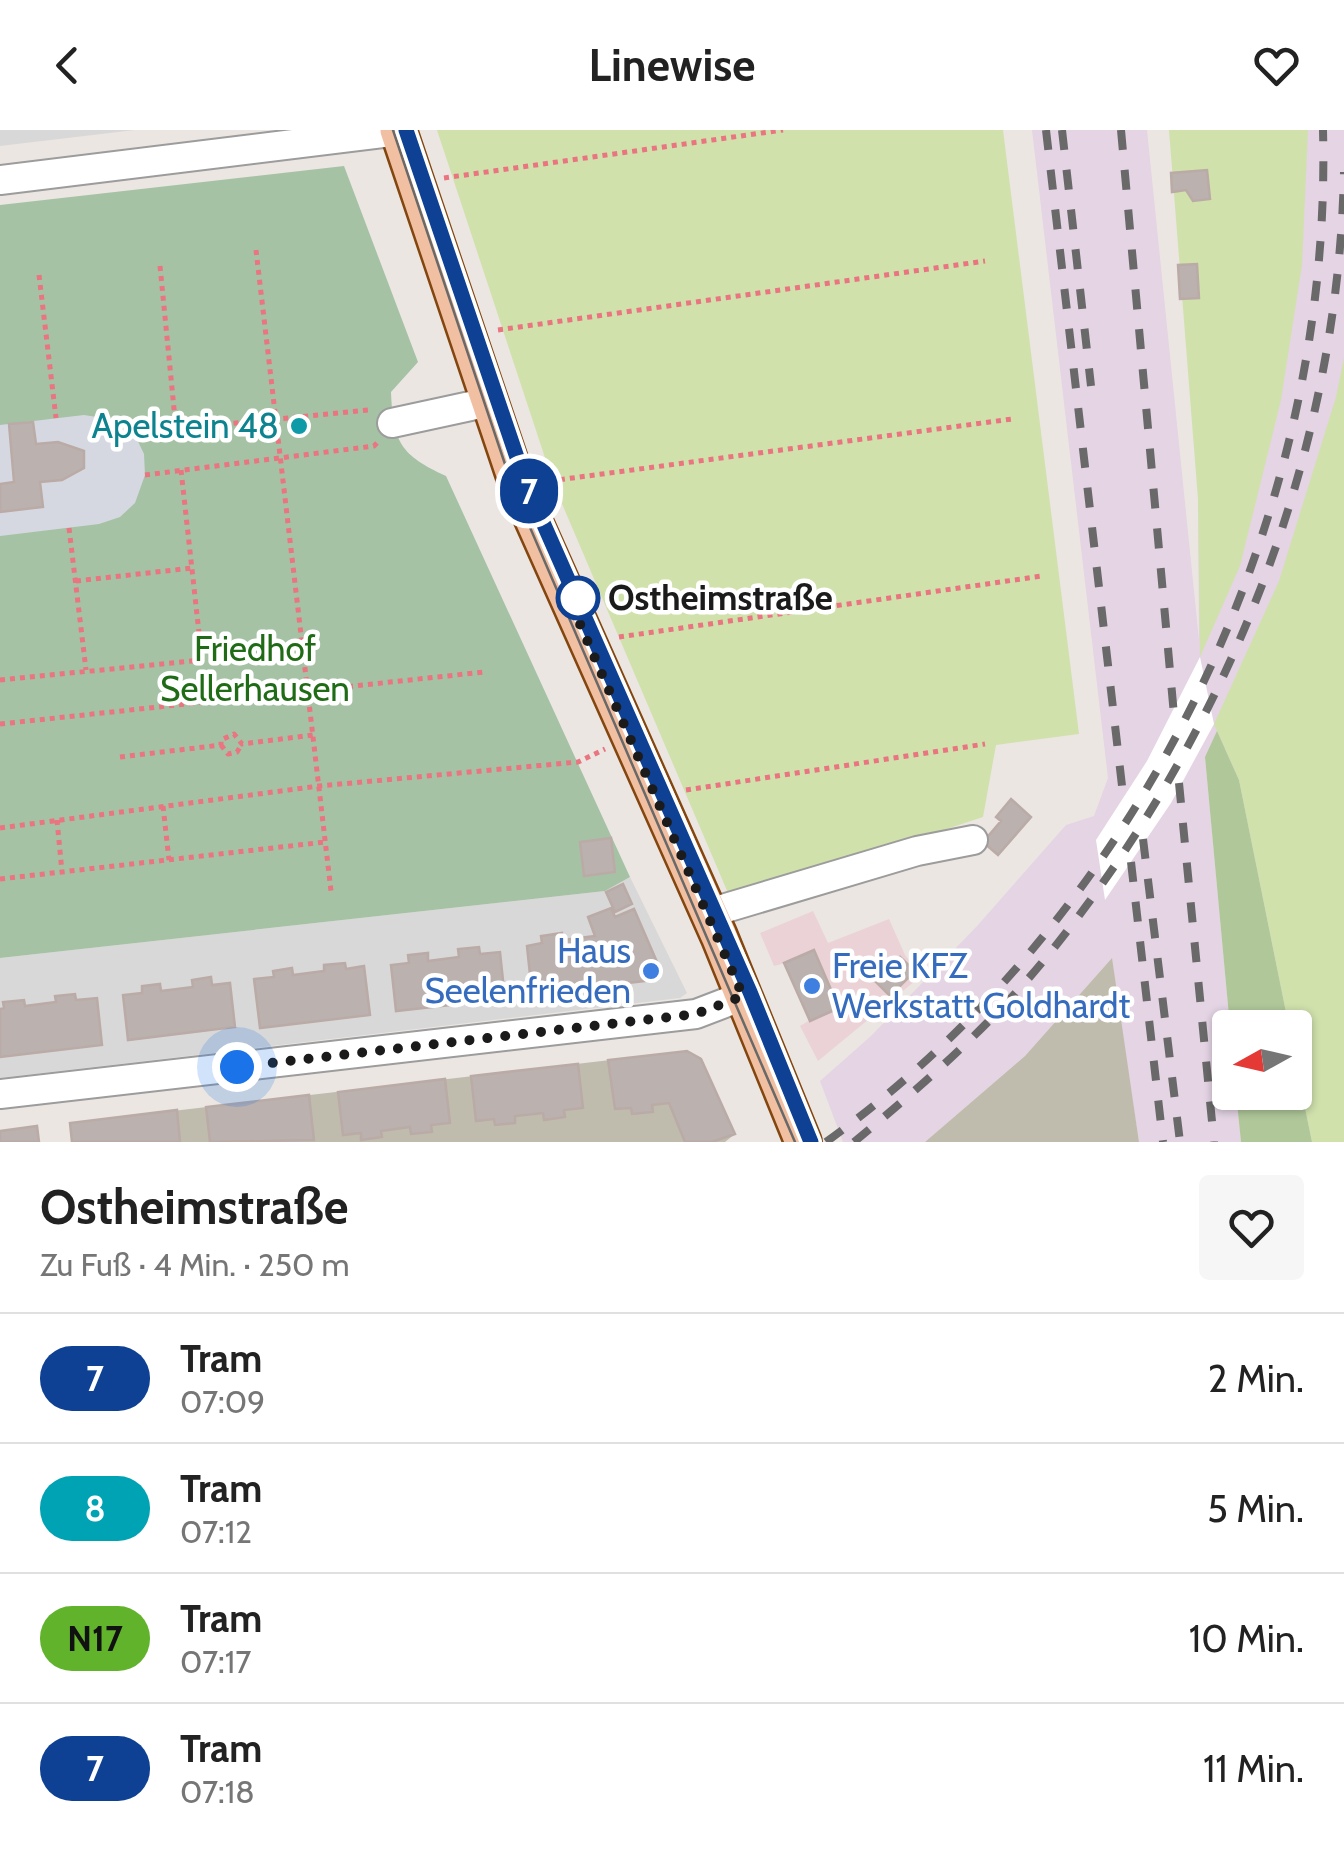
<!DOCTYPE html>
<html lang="de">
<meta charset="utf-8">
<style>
body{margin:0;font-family:Cabin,sans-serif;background:#f6f6f6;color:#222;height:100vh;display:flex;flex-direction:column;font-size:38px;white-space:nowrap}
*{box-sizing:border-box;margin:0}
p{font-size:32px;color:#767676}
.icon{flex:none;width:55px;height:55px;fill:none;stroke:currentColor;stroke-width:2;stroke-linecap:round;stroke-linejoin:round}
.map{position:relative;height:1012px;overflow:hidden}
.side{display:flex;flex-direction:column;background:#fff;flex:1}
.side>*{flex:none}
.badge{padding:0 20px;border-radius:32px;font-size:35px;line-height:65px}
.needle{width:65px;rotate:262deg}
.controls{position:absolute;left:1212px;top:880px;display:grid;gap:20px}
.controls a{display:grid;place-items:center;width:100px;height:100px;border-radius:10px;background:#fff;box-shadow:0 2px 8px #0004;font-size:50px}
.you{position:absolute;width:50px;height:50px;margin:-25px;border:8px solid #fff;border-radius:50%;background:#1a73e8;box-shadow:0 0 0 15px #1a73e833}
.map>.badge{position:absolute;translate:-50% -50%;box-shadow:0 0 0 5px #fff}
.round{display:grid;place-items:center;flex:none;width:105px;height:105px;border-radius:10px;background:#f6f6f6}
.summary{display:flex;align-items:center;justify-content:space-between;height:170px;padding:0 40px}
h1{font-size:48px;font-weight:700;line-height:75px}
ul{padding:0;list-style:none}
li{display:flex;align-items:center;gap:30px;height:130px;padding:0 40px;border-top:2px solid #e0e0e0}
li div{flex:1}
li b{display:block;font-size:38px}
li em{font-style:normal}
li .badge{min-width:110px;font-weight:700;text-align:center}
header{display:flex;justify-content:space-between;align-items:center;height:130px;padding:0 40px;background:#fff;font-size:45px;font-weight:700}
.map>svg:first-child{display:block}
.residential{fill:#d9d8d8}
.commercial{fill:#ebd2d6}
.industrial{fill:#e4d4e4}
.construction{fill:#bfbcae}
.grass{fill:#d0e1ac}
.forest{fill:#b0c79a}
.cemetery{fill:#a6c2a5}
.plaza{fill:#d6d8e1}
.pier{fill:#fff}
.building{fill:#bbb1af;stroke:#bbaba6;stroke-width:2.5}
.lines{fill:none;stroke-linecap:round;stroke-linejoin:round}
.minor-casing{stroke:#9c9c9c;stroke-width:32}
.major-casing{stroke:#83460f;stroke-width:40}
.path{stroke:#ea747f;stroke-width:5;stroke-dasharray:5 5;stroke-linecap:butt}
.minor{stroke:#fff;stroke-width:28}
.major{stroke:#f1bfa1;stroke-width:35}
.tram{stroke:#696969;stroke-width:2.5}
.rail{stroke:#696969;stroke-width:8;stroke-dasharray:20 20;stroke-linecap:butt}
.line-casing{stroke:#fff;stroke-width:22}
.line{stroke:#0e4094;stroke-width:15}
.walk{stroke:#1b1b1b;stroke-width:10;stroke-dasharray:0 18}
.culture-dot{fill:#0f9aa8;stroke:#fff;stroke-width:4}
.stop-dot{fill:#fff;stroke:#0e4094;stroke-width:5}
.shop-dot{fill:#3f7fe0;stroke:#fff;stroke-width:4}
.labels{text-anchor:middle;stroke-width:9;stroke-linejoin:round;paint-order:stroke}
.culture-label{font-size:35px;fill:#0d838f;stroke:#fff;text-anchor:end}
.stop-label{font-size:35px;font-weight:bold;fill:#1b1b1b;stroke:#fff;text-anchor:start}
.park-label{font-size:35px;fill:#206c16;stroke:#fff}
.shop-label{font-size:35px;fill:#366cbe;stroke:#fff;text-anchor:end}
</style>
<header><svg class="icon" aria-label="back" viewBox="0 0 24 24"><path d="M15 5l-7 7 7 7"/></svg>Linewise<svg class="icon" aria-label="heart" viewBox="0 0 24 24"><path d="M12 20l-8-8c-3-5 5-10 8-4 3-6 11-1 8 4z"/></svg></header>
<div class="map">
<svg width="1344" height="1012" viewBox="0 0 1344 1012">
<rect width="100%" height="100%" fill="#ebe6e2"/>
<path class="residential" d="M0,0H135L0,16Z
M630,747L687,863L680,868L0,948V828L605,761Z"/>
<path class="commercial" d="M813,781L828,813L889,789L905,825L921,846L818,931L800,896L810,890L785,833L774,836L760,803Z"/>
<path class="industrial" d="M1032,0H1147L1199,510L1198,369L1273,0H1344V565L1205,627L1230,897V962L1236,963L1241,1012H1139L1111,829L1025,926L925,1012H843L820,951L871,906L978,795L1066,695L1094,686L1108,648Z"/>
<path class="construction" d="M1112,828L1139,1012H925L1025,926Z
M687,921L701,929L735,1004L725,1012H72L70,993Z"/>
<path class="grass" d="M437,0H1003L1079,604L996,615L983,687L731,770L554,355Z
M1169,0H1308L1302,135L1281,270L1240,436L1200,527L1198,369Z
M1344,228V1012H1312L1295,929V898L1289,897L1239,650L1214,594L1279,451L1336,267Z"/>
<path class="forest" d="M1217,601L1239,650L1289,897H1230L1205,627Z
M1295,929L1312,1012H1241L1236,963L1295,962Z"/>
<path class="cemetery" d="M344,36L418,232L391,262C393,313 401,325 446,346L630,747L605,761L0,828V75Z"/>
<path class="plaza" d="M84,285L122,291L134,303L144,324L145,345L135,373L120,387L99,394L0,406V382L42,377L40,352L61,350L84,338V321L57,312L36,314L33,292L9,294L14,352L0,354V295Z"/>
<path class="pier" d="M1200,527L1214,594L1171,673L1105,770L1096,710L1147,631Z"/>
<path class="building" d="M1207,40L1210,69L1193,71L1186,60L1172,62L1171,43Z
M1197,134L1199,168L1180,169L1178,135Z
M33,292L36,314L58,312L84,321V338L62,350L40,352L43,377L0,382V354L14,352L9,294Z
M1011,669L1031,687L998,725L983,712L1001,691L996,687Z
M611,708L615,742L584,746L580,712Z
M623,754L632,774L615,782L606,762Z
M611,778L615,787L634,779L660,839L653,850L532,864L527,816L542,813L541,806L562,803L563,810L595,806L588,787Z
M479,817L480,824L500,822L505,869L396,881L391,835L409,833L408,825L428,823V831L459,827L458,819Z
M814,820L839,878L810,891L784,833Z
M900,827L915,841L890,866L875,851Z
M345,833L346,839L364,836L370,885L260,898L254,849L274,847L273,841L292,838L293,845L324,841V835Z
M211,847L212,855L230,853L235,897L128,910L123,865L142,863V856L160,854L161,861L193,857L192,850Z
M75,864L76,870L97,868L102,915L0,927V879L4,878L3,872L24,870L25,876L56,872L55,866Z
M687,921L701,929L735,1004L712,1012H685L669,973L652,975L653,982L632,984L631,978L615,979L608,930Z
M578,934L583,978L564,980L565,987L544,990L543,983L515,986V993L495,995L494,989L476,991L471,946Z
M445,949L450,993L431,995L432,1002L411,1004L410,997L381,1001L382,1007L361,1010V1003L343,1005L338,962Z
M309,965L314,1010L210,1012L206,977Z
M177,980L180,1012H72L70,993Z
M37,996L39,1012H0V1001Z"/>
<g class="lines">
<defs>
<path id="minor" d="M0,50L399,1
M392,293L489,272
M709,783L917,721L973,710
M0,964L696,884L743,866"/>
<path id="major" d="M398,0L518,356L719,806L803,1012"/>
</defs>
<use href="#minor" class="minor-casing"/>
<use href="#major" class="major-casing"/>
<path class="path" d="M444,48L783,0
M256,120L331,761
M160,136L176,299
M39,145L56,288
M498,200L985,131
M134,303L369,280
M181,340L202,530
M145,345L374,316L377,313
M550,351L1012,289
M69,398L86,540
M76,451L192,438
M619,507L1042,446
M0,550L303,520
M0,594L484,542
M221,615L228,624L237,622L242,614
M120,627L221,615V610L234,604L242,614L313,605
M686,660L985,614
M163,676L169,730
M57,690L62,742
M0,698L319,656L578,632L605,619
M0,749L325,712"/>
<use href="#minor" class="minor"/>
<use href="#major" class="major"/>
<path class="tram" d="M393,0L513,358L795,1012
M540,386L750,862L778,937"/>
<path class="rail" d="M1046,0L1124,673
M1062,0L1091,256
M1121,0L1174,585
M1179,653L1214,1012
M1143,709L1180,1012
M1131,732L1163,1012
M826,1012C1142,784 1333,388 1323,0
M854,1012C922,956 989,897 1045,829C1226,607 1338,329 1344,42"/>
</g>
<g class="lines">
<defs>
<path id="line" d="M406,0L526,354L750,862L811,1012"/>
</defs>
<use href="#line" class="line-casing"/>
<use href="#line" class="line"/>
<path class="walk" d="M237,937L696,884L743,866L569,469L578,468"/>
</g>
<circle class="culture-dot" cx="299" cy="296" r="10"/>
<circle class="stop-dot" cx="578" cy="468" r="20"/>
<g class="shop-dot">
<circle cx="651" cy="841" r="10"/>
<circle cx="812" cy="856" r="10"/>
</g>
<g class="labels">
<g class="culture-label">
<text x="279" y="308">Apelstein 48</text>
</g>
<g class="stop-label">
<text x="608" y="480">Ostheimstraße</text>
</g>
<g class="park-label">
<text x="255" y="531">Friedhof<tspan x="255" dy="40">Sellerhausen</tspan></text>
</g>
<g class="shop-label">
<text x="631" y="833">Haus<tspan x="631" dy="40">Seelenfrieden</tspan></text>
<text x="832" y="848" text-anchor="start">Freie KFZ<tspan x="832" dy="40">Werkstatt Goldhardt</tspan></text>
</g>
</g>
</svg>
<div class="controls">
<a><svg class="needle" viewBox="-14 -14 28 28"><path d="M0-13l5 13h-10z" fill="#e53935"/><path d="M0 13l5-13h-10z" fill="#767676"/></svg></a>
</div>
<div class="you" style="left:237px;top:937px"></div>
<b class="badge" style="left:529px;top:361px;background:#0e4094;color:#fff">7</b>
</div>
<section class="side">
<div class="summary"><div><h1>Ostheimstraße</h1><p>Zu Fuß · 4 Min. · 250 m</p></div><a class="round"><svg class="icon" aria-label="heart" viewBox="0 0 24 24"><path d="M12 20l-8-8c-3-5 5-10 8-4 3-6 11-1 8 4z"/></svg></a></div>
<ul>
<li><span class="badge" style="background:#0e4094;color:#fff">7</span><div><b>Tram</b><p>07:09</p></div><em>2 Min.</em></li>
<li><span class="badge" style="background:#00a3b4;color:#fff">8</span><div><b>Tram</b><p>07:12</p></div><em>5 Min.</em></li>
<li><span class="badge" style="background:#62b32c;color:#111">N17</span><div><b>Tram</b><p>07:17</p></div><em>10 Min.</em></li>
<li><span class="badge" style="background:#0e4094;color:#fff">7</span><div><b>Tram</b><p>07:18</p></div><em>11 Min.</em></li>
</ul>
</section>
